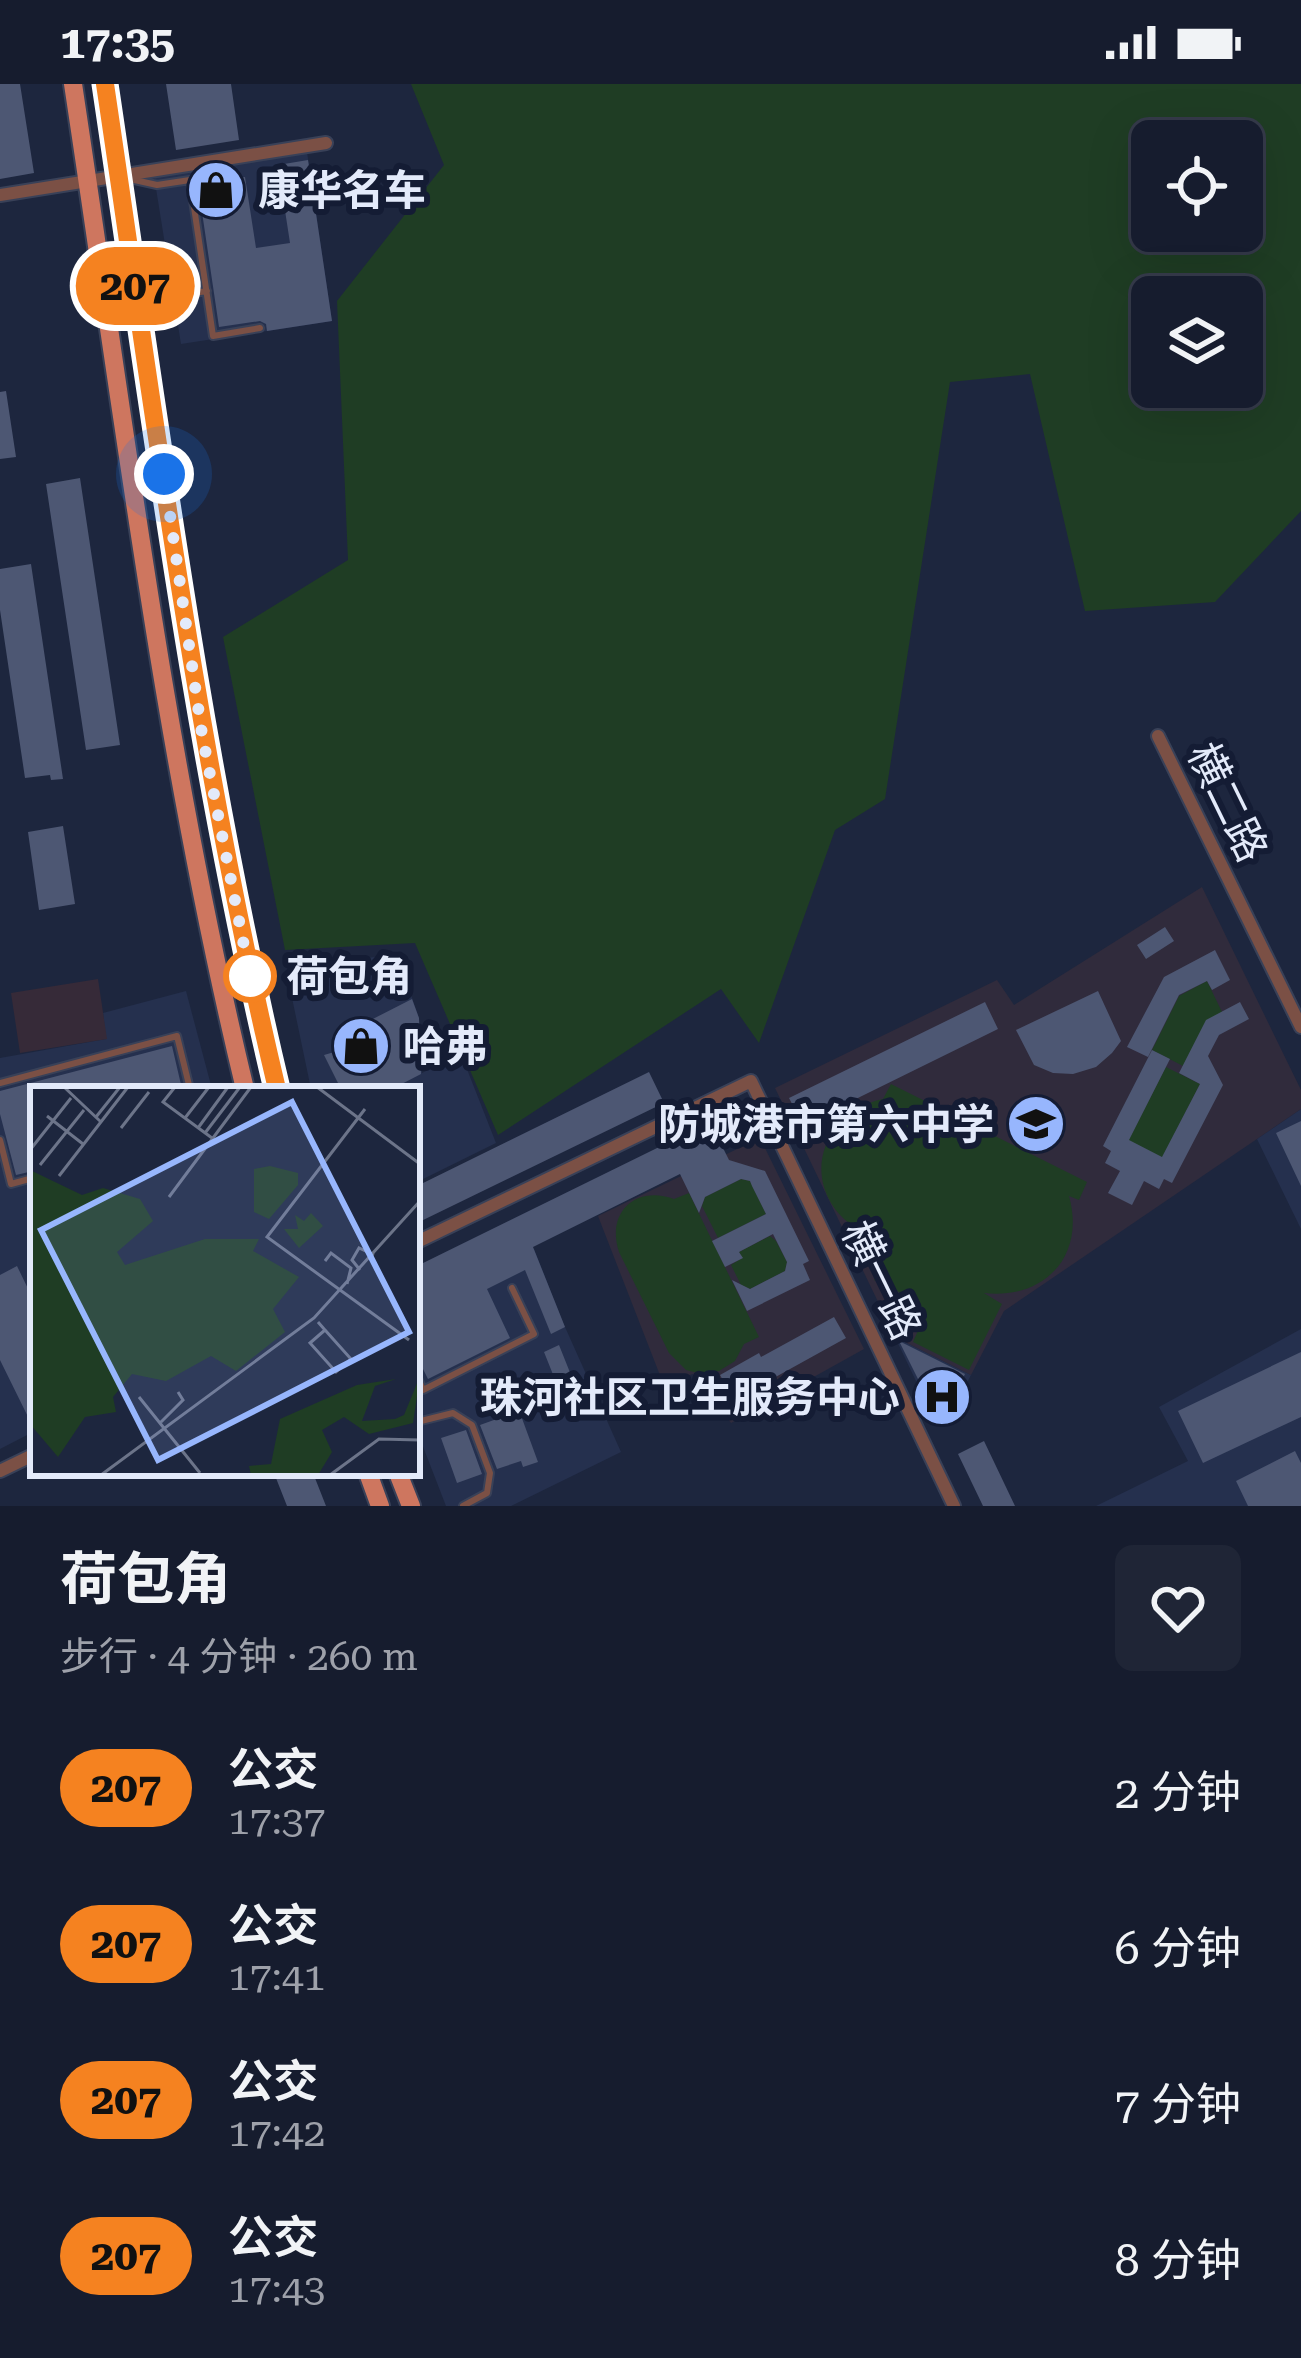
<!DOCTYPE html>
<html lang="zh">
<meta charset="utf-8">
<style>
body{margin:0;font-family:"Roboto Serif","Noto Sans SC",serif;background:#1f2536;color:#f1f3f6;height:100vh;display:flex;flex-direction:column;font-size:45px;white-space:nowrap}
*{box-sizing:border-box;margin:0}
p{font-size:39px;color:#9ea1aa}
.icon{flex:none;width:66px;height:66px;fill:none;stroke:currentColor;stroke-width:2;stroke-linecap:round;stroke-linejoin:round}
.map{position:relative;height:1422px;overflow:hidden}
.panel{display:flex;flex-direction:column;background:#161c2e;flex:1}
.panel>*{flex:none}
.badge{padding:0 24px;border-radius:39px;font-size:42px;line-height:78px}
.controls{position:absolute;left:1131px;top:36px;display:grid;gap:24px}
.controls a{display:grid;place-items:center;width:132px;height:132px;border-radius:18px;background:#161c2e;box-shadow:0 12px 48px #0002,0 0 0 3px #353a4a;font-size:60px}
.you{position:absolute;width:60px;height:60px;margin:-30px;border:9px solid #fff;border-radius:50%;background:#1a73e8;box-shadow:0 0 0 18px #1a73e833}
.map>.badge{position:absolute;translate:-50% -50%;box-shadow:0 0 0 6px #fff}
.round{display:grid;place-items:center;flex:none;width:126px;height:126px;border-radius:18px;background:#1f2536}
.head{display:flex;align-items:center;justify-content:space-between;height:204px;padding:0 60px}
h1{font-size:57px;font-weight:700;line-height:90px}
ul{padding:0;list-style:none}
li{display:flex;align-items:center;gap:36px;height:156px;padding:0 60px}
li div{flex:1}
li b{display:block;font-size:45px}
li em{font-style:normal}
li .badge{min-width:132px;font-weight:700;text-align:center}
.status{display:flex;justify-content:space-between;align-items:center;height:84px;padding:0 60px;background:#161c2e;direction:ltr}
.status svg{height:33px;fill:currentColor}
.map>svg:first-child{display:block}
.built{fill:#25304e}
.industrial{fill:#362a38}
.education{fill:#302b3c}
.green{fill:#1f3d24;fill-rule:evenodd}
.building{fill:#4d5773}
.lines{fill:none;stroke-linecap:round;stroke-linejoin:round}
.service-casing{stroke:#394158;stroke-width:10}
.minor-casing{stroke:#394158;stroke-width:16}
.primary-casing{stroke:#394158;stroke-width:22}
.service{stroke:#7b5045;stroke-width:6}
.minor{stroke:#7b5045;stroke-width:12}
.primary{stroke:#ce765f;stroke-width:18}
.line-casing{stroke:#fff;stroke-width:27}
.line{stroke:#f58220;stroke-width:18}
.walk{stroke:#e3eafa;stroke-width:12;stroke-dasharray:0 21.6}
.stop-dot{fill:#fff;stroke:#f58220;stroke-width:6}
.labels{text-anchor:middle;stroke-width:12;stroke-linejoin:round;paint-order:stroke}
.poi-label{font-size:42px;font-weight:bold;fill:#e3eafa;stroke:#141c34;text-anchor:start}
.street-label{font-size:42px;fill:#e3eafa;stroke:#141c34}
.stop-label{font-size:42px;font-weight:bold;fill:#e3eafa;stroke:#141c34;text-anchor:start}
.inset-road{fill:none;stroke:#6c7489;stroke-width:3}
.view{fill:#97b6fd;fill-opacity:0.15;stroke:#97b6fd;stroke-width:6}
.inset-edge{fill:none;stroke:#e3eafa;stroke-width:6}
</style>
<div class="status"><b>17:35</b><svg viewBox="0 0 49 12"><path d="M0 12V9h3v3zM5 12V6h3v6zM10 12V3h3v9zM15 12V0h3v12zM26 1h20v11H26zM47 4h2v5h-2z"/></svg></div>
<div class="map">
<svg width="1301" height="1422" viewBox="0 0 1301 1422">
<rect width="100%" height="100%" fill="#1d263e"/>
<path class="built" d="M307,68L332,237L181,260L154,92Z
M397,870L419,934L422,989L461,970L496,1059L417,1098V1005H311L286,885Z
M186,907L212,1005H33V1348L0,1365V974L106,955L103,929Z
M1301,1025V1145L1257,1055Z
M534,1165L565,1243L621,1368L511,1422H446L417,1347V1222Z
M1301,1245V1422H1096L1188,1377L1159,1323Z
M895,1253L971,1291L949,1334L937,1341Z"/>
<path class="industrial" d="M98,895L107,955L20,969L11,909Z"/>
<path class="education" d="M1202,803L1301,1006V1025L1004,1227L971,1291L895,1253L775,1004L997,896L1014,921Z
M760,1054L864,1265L731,1339L693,1290L663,1299L598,1132Z"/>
<path class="green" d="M411,0H1301V427L1215,518L1085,527L1030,290L950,298L885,715L835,746L759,959L721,905L498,1051L415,859L285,866L223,553L348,476L337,217L444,81ZM1152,57H1242V147H1152ZM1152,213H1242V303H1152Z
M1207,897L1222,928L1183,982L1152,966L1179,912Z
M1166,983L1200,1000L1161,1076L1127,1059Z
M891,1000L1087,1098L1079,1116L1069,1112C1086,1172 1044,1216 984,1209L1002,1220L969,1286L913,1258L920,1242L890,1227L899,1208L874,1196L891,1162C871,1152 848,1143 835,1125C802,1080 833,1025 883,1015Z
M741,1095L750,1097L766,1130L718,1154L702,1122L705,1113Z
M689,1109L759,1253L744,1260L735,1277L719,1287L702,1290L686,1286L669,1269L619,1168C606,1129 635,1101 674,1115Z
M770,1152L776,1157L787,1178L785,1187L750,1205L741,1201L731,1181L742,1174L739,1168Z"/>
<path class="building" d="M0,0H20L34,89L0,95Z
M166,0H231L239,56L176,66Z
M308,76L332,237L267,247L266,240L260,237L219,243L198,101L245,93L256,164L290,159L278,81Z
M6,307L16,373L0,375V308Z
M80,394L120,661L86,666L46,400Z
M31,480L63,695L51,696L50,691L25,694L0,526V485Z
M63,742L75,820L39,826L28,748Z
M1165,843L1174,857L1146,875L1137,861Z
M1215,866L1230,896L1212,906L1207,897L1179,911L1148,973L1127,963L1164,893Z
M1098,907L1121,957L1112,969L1096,983L1073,990L1053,989L1034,981L1016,946Z
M412,915L419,934L421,990L392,1005H341L324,971L372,957L363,940Z
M985,918L998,945L803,1041L789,1014Z
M1240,918L1249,935L1219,951L1208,972L1223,1001L1172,1099L1164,1095L1159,1105L1144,1097L1132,1121L1108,1109L1120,1087L1105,1079L1111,1067L1103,1062L1152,966L1170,975L1129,1056L1162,1073L1200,1000L1179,989L1206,936Z
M172,962L182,1005H33V1087L16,1091L0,1030V1007Z
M649,988L664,1019L417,1139V1102Z
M1301,1037V1102L1276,1049Z
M710,1038L729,1076L765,1087L809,1177L803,1180L810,1196L747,1227L732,1196L750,1205L785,1187L787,1178L773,1150L739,1168L743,1174L725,1183L712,1157L766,1130L752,1102L750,1097L741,1095L705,1113L699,1129L680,1090L533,1163L565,1243L551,1250L525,1186L487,1205L510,1254L428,1295L417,1273V1182Z
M17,1182L33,1215V1343L0,1276V1191Z
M834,1233L846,1254L734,1316L720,1291L759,1269L761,1273Z
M899,1257L965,1290L953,1314L919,1297Z
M559,1261L575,1301L560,1308L544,1268Z
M1301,1268V1333L1203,1379L1178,1327Z
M516,1318L538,1378L523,1383L521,1377L497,1385L480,1341L505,1332L502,1324Z
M466,1346L482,1390L457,1399L441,1354Z
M984,1357L1015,1422H983L958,1370Z
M1295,1367L1301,1379V1422H1248L1236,1397Z
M274,1389H313L326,1422H287Z"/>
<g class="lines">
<defs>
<path id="service" d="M130,95L157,101L190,96L213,252L260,244
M139,217L207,207
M0,999L177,952L190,1005
M0,1056L11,1100L33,1094
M417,1292L423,1306L534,1250L512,1204
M417,1338L453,1329L472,1341L490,1389L487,1409L463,1422"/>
<path id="minor" d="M0,111L326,59
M1158,652L1301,943
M417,1158L751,997L954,1422
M0,1387L33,1371"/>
<path id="primary" d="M73,0C124,336 165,674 245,1005
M105,0C155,336 197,674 277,1005
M368,1389L380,1422
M398,1389L411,1422"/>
</defs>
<use href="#service" class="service-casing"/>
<use href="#minor" class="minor-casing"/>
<use href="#primary" class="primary-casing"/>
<use href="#service" class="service"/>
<use href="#minor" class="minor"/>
<use href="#primary" class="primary"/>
</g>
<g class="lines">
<defs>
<path id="line" d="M105,0C155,336 198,674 277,1005"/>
</defs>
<use href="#line" class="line-casing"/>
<use href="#line" class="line"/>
<path class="walk" d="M164,390L202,650L250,892"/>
</g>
<defs>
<symbol id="shop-disc" viewBox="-11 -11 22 22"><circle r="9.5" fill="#97b6fd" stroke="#141c34"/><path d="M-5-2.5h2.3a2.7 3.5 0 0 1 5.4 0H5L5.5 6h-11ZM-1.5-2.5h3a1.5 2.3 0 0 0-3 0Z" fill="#111"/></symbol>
<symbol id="school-disc" viewBox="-11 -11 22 22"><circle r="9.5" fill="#97b6fd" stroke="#141c34"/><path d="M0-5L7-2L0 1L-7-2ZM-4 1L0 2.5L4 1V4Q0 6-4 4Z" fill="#111"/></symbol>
<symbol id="hospital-disc" viewBox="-11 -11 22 22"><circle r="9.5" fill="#97b6fd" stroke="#141c34"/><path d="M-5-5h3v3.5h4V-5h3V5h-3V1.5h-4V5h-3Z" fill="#111"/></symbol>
</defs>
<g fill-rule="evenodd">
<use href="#shop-disc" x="183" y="73" width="66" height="66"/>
<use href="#shop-disc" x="328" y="929" width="66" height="66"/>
<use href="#school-disc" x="1003" y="1007" width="66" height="66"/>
<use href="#hospital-disc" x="909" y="1280" width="66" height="66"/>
</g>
<circle class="stop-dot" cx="250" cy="892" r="24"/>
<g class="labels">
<g class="poi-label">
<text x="258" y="121">康华名车</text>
<text x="403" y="977">哈弗</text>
<text x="994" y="1055" text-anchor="end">防城港市第六中学</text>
<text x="900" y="1328" text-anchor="end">珠河社区卫生服务中心</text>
</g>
<g class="street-label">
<text transform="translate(1228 718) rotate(64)" y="15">横二路</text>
<text transform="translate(882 1196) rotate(64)" y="15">横一路</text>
</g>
<g class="stop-label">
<text x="286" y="907">荷包角</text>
</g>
</g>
<g transform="translate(30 1002)">
<rect width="390" height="390" fill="#1d263e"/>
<path d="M240,80L268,87V99L239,133L224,126V83ZM0,84L52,109L73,102L110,113L123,135L87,166L95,179L175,153H229L223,165L269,191L243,223L255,246L206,285L181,270L136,295L102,288L83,311L86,326L55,331L28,371L0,338ZM281,127L293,140L269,162L254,143H268L265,129L274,135ZM390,290L383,337L339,348L314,331L292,344L302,366L288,389H221L219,380L241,378L250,333L327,299L366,293L345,300L332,335L365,333L374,329Z" fill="#1f3d24"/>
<path class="inset-road" d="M34,1L71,36M145,1L133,16L182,52M287,1L390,78M335,23L237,151L379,254M17,30L53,58M66,31L90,1M155,32L179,1M91,42L119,6M168,42L198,1M175,47L210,1M0,64L41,12M10,79L54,24M29,90L98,1M139,111L221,1M295,175L301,167L321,182L317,198M330,184L322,174L329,162L344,169M288,236L295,244L280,257L306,286L321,273L295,244M109,311L170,387M131,336L153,314L148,306M71,389L284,232L390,115M300,389L349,353L390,354"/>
<path class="view" d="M262,16L379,246L128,374L11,144Z"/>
<rect width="390" height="390" class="inset-edge"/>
</g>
</svg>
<div class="controls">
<a><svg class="icon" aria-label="locate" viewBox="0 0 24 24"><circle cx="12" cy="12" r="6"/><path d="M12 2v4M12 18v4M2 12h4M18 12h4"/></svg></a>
<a><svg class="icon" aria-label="layers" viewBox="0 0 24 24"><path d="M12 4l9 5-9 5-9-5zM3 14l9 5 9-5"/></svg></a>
</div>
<div class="you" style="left:164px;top:390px"></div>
<b class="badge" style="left:135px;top:202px;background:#f58220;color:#111">207</b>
</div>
<section class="panel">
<div class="head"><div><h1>荷包角</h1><p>步行 · 4 分钟 · 260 m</p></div><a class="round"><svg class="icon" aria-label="heart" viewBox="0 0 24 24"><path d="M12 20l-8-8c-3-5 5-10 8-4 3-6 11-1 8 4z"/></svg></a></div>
<ul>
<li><span class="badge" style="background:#f58220;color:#111">207</span><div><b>公交</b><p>17:37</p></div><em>2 分钟</em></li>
<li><span class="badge" style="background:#f58220;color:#111">207</span><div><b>公交</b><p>17:41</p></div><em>6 分钟</em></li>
<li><span class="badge" style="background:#f58220;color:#111">207</span><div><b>公交</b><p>17:42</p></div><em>7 分钟</em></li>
<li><span class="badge" style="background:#f58220;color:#111">207</span><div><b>公交</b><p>17:43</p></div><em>8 分钟</em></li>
</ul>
</section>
